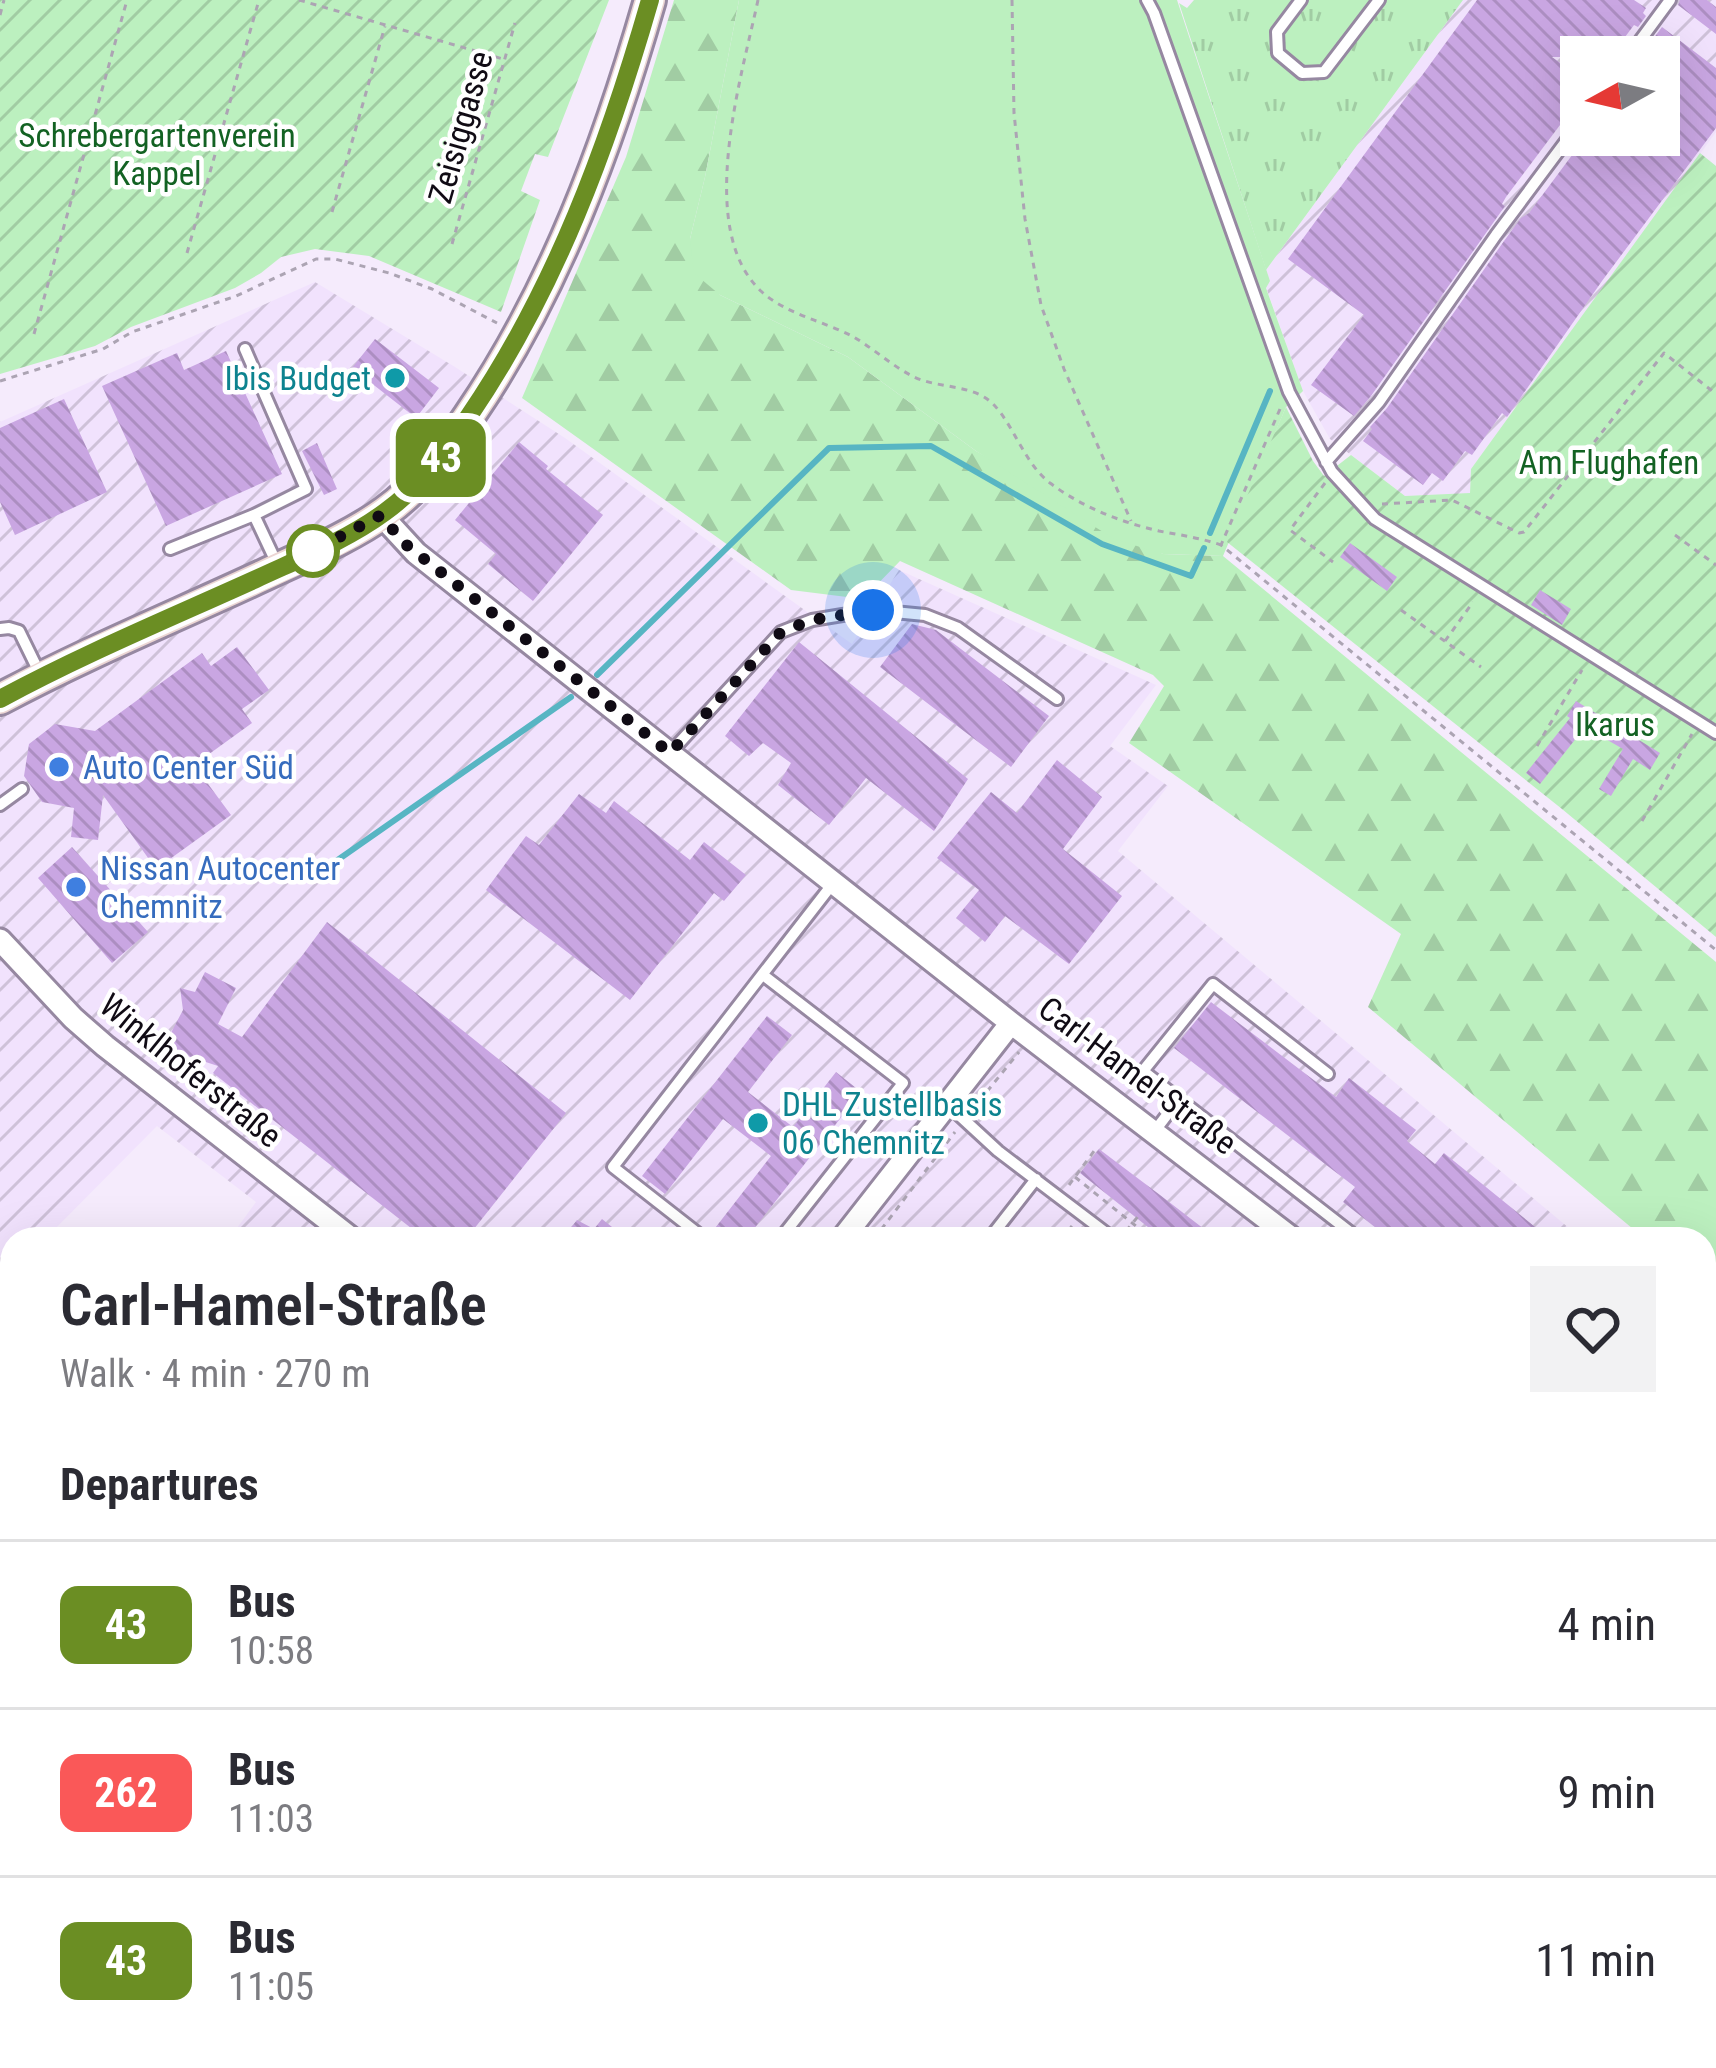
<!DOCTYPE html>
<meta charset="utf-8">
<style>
body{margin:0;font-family:"Roboto Condensed",sans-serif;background:#f2f2f3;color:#2b2b33;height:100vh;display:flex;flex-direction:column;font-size:45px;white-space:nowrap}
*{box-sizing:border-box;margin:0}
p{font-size:39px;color:#7c7c81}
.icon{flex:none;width:66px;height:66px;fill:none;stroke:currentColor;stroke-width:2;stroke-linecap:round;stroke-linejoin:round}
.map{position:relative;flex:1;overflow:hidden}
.panel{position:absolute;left:0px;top:1227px;width:1716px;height:843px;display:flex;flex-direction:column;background:#fff;border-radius:36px 36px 0 0;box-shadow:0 12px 48px #0002}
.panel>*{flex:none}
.badge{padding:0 24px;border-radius:18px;font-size:42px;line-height:78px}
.needle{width:78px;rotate:262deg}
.buttons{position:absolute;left:1560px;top:36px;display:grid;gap:24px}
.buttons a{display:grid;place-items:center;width:120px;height:120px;border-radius:0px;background:#fff;box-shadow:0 12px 48px #0002;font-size:60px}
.you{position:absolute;width:60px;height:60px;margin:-30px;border:9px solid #fff;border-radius:50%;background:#1a73e8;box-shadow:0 0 0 18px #1a73e833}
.map>.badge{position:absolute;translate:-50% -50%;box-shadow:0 0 0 6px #fff}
h2{padding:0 60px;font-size:45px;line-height:108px}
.round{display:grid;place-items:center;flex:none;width:126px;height:126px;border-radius:0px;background:#f2f2f3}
.headline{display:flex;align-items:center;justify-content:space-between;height:204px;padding:0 60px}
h1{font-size:57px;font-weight:600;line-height:90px}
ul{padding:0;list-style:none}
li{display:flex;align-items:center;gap:36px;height:168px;padding:0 60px;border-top:3px solid #e1e1e2}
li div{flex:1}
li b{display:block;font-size:45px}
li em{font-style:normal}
li .badge{min-width:132px;font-weight:700;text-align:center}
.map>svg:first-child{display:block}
.industrial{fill:url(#industrial-furrows);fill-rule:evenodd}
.grass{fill:url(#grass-tufts)}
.forest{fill:url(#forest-firs)}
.park{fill:#bcf0bf}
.garden{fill:url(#garden-furrows)}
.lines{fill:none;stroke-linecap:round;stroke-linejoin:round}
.stream{stroke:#57b5c3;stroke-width:6}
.building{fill:url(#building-back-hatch)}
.lane-casing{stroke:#9688a1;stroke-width:16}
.street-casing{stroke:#9688a1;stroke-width:27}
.secondary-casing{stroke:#9688a1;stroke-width:36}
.primary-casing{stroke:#d4d3d5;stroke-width:39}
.highway-casing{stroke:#d4d3d5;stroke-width:45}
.path{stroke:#aca4b3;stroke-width:3;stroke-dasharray:6 6;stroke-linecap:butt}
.lane{stroke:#fff;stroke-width:10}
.street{stroke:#fff;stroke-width:21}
.secondary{stroke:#ecd6d4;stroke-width:30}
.primary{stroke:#d9aea9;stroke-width:33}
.highway{stroke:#bf7870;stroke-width:39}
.line-casing{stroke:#fff;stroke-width:27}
.line{stroke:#6b8e23;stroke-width:18}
.walk{stroke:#100b14;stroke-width:12;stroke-dasharray:0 21.6}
.culture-dot{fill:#0f9aa8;stroke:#fff;stroke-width:4.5}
.stop-dot{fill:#fff;stroke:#6b8e23;stroke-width:6}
.shop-dot{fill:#3f7fe0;stroke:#fff;stroke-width:4.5}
.labels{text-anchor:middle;stroke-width:9;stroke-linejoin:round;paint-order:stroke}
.street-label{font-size:33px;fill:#100b14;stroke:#fff}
.park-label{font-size:33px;fill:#136223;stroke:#fff}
.culture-label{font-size:33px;fill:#0d838f;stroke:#fff;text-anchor:end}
.shop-label{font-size:33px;fill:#366cbe;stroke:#fff;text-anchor:start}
</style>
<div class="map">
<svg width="1716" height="2068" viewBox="0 0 1716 2068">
<defs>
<pattern id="industrial-furrows" width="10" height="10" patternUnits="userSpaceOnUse" patternTransform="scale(3)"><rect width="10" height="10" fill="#f1e2fd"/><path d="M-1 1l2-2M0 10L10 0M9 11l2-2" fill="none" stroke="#cec1d8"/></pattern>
<pattern id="grass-tufts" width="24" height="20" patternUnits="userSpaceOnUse" patternTransform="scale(3)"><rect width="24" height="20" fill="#bcf0bf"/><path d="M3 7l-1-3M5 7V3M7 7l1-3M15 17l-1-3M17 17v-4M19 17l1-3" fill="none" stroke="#a1cca3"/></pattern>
<pattern id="forest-firs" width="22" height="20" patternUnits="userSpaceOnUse" patternTransform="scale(3)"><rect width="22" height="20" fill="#bcf0bf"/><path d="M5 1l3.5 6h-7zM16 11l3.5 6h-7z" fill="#a1cca3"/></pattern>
<pattern id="garden-furrows" width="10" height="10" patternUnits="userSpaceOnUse" patternTransform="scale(3)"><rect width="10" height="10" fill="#bcf0bf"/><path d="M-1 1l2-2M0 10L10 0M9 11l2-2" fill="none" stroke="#a1cca3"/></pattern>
<pattern id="building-back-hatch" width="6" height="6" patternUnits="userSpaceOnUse" patternTransform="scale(3)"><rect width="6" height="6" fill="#c9a6e2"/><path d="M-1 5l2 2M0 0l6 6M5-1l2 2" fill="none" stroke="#ac8ec1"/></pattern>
</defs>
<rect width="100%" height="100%" fill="#f5ebfc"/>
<path class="industrial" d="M1463,0H1716V132L1471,469L1470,494L1405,496L1330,439L1303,391L1266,287L1270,281L1266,270ZM1581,57H1659V135H1581Z
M315,282L455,367L565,438L852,644L899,570L1156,685L1110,746L1168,786L1118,851L1582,1239H229L256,1202L157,1126L45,1239H12V1272L6,1278H0V422Z
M1704,1341L1716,1351V2068H1222L1217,2058H1704Z
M0,1444L12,1453V1943L0,1950Z
M12,1964V2058H781L791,2068H0V1971Z"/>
<path class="grass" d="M1194,0H1463L1266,270L1179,3L1187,8Z
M936,2058H1105L1094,2068H949Z"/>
<path class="forest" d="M674,0H739L705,177L690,239L720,295L848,357L976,451L1163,554L1223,556L1716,962V1299L1704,1289V1239H1645L1368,1007L1401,934L1129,743L1164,686L1153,675L900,561L863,599L791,590L522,398L626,157Z"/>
<path class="park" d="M739,0H1177L1270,281L1266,288L1303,391L1286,407L1223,556L1163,554L1114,539L976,451L848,357L720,295L694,273L690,239L705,177Z"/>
<path class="garden" d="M0,0H609L548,157L535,154L521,191L540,200L501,312L369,256L315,249L281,257L261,273L235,288L131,327L95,346L0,374Z
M1700,153L1716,166V937L1562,809L1227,542L1286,407L1313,461L1324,476L1351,455L1405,496L1470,493L1471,469Z"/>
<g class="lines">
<path class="stream" d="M1210,533L1270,391
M597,675L829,448L931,446L1102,544L1191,576L1204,548
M319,873L571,697
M1200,2058L1203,2068"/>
</g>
<path class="building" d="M1477,0H1634L1646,8L1643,13L1646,16L1638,27L1634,25L1610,57H1552L1581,78V97L1506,197L1502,204L1505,206L1371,396L1354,416L1311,385L1364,315L1288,259Z
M1680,0H1707L1716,7V34L1678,5Z
M1662,27L1716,68V128L1602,281L1507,417L1502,413L1472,455L1465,451L1443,481L1432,473L1423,485L1363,441L1372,429L1370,427L1387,408L1504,241L1521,218L1529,213L1587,135H1659V44L1653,39Z
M375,339L439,388L416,418L352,368Z
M226,351L282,474L166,526L102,386L177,353L184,370Z
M64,399L107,492L15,535L0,502V428Z
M519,442L548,466L546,469L603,515L533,601L488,564L496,554L455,520Z
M317,443L337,489L324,495L302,451Z
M1350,543L1397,577L1387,591L1340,557Z
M1540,590L1571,609L1562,625L1531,605Z
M912,624L936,630L1049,716L1011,767L880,667Z
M799,642L968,779L934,831L866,778L829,825L778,785L791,763L763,743L749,756L725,736Z
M237,647L269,690L242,709L252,723L194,765L231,815L156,869L103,795L98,840L71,837L74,808L42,802L24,776L29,744L55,724L95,731L202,653L211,666Z
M1576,701L1660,753L1650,770L1633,759L1611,796L1599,789L1623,749L1585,727L1540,784L1526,773L1570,718L1567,716Z
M1057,760L1102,797L1063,849L1122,896L1069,964L1005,916L985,942L956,918L979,890L937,858L991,792L1017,813Z
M579,794L606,813L614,801L690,860L704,842L746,875L724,901L714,893L630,1000L486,890L526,836L539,845Z
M72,847L148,932L112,963L38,878Z
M327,922L566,1113L466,1239H425L213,1073L218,1066L163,1048L183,1010L180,988L195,992L205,972L236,988L218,1024L242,1037Z
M1211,1002L1336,1097L1349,1078L1416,1130L1407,1141L1435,1164L1444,1153L1550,1239H1390L1343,1202L1355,1187L1174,1048Z
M767,1016L792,1035L748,1092L793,1127L836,1072L861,1092L746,1239H721L712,1232L771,1156L723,1119L665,1194L642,1176Z
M1099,1149L1160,1195L1217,1239H1163L1080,1173Z
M602,1219L627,1239H562L577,1220L594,1229Z"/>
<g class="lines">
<defs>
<path id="lane" d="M1147,0L1154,13L1289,392L1332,472L1375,519L1716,733
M1301,0L1277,32L1278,53L1302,73L1324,72L1379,0
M1628,57L1670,0
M1326,462L1379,402L1496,235L1581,121
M254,515L278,566
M170,549L254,515L306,489L245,349
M0,629L9,628L19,631L40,674
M670,753L781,632L812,620L873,610L925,615L958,628L1057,699
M0,805L22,789
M763,975L903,1083L780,1239
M1179,1099L1143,1071L1213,984L1328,1074
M947,1104L998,1151L1114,1239
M1154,1132L1179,1099L1359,1239
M705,1239L613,1167L834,882
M989,1239L1036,1179
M0,1559L12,1553
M0,1736L12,1731
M0,1821L12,1849
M1132,2068L1138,2058"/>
<path id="street" d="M381,515L416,553L1011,1023L1293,1239
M0,940L73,1018L105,1046L352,1239
M842,1239L1011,1023
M1704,1531L1716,1525
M0,1960L12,1953"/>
<path id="secondary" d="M0,699C86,653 176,616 264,575C304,556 349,538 385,512C421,486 445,452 469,416C555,290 608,146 650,0"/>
<path id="primary" d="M0,1367L12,1377
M0,1397L12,1407
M816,2058L826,2068
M891,2058L904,2068"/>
<path id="highway" d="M843,2058L857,2068"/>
</defs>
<use href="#lane" class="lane-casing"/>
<use href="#street" class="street-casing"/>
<use href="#secondary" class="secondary-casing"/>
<use href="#primary" class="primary-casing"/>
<use href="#highway" class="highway-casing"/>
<path class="path" d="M299,0L503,59
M758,0C742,76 694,230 762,292C786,314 823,321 852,336C873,348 892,366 914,377C935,387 964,385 984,397C1010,412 1021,461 1050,483C1082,507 1120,522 1159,531C1180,535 1201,538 1221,545
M1012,0L1014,113L1025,219L1041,305L1064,369L1131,521
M0,15L4,0
M332,212L385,26
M452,244L515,23
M187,253L259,0
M34,334L127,0
M0,381L103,349L132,332L236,296L316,259H335L389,273L432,289L497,323
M1280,409L1221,545L1716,950
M1325,483L1290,530L1333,562
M1382,504L1452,500L1519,533L1524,532L1664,353L1716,394
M1675,535L1716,565
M1401,610L1481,667
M1445,641L1473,602
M1537,746L1582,670
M1642,821L1692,734
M972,1110L1019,1052
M1075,1177L1152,1239
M1069,1185L1097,1147
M1126,1231L1140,1214
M1063,1237L1072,1226
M874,1239L955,1132"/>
<use href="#lane" class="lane"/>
<use href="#street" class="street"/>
<use href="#secondary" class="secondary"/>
<use href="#primary" class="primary"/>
<use href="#highway" class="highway"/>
</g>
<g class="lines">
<defs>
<path id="line" d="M0,699C83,654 170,618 256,579C299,559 347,540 385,512C421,486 445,452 469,416C555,290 608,146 650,0"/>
</defs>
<use href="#line" class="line-casing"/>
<use href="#line" class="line"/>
<path class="walk" d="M313,551L298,559L381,515L404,543L670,753L781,632L812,620L873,610"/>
</g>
<g class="culture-dot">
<circle cx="395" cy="378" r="12"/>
<circle cx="758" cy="1123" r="12"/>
</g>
<circle class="stop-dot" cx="313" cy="551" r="24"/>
<g class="shop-dot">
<circle cx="59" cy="767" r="12"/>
<circle cx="76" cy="887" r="12"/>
</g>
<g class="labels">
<g class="street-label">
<text transform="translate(460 127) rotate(-74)" y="12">Zeisiggasse</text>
<text transform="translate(191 1070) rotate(39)" y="12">Winklhoferstraße</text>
<text transform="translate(1138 1075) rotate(37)" y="12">Carl-Hamel-Straße</text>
</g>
<g class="park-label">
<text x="157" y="147">Schrebergartenverein<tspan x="157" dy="38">Kappel</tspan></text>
<text x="1609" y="474">Am Flughafen</text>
<text x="1615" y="736">Ikarus</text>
</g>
<g class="culture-label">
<text x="371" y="390">Ibis Budget</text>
<text x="782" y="1116" text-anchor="start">DHL Zustellbasis<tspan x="782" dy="38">06 Chemnitz</tspan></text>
</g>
<g class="shop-label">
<text x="83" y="779">Auto Center Süd</text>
<text x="100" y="880">Nissan Autocenter<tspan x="100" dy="38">Chemnitz</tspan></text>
</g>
</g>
</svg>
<div class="buttons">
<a><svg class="needle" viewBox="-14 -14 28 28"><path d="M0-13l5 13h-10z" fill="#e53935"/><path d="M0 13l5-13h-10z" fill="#7c7c81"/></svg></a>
</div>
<div class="you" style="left:873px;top:610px"></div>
<b class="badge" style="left:441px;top:458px;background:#6b8e23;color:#fff">43</b>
<section class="panel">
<div class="headline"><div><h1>Carl-Hamel-Straße</h1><p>Walk · 4 min · 270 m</p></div><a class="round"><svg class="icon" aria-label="heart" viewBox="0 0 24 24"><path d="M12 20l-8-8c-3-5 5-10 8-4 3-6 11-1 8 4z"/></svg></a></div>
<h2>Departures</h2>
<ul>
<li><span class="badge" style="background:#6b8e23;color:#fff">43</span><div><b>Bus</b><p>10:58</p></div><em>4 min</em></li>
<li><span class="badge" style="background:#fa5858;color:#fff">262</span><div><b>Bus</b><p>11:03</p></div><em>9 min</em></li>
<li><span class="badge" style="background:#6b8e23;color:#fff">43</span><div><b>Bus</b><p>11:05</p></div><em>11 min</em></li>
</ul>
</section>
</div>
